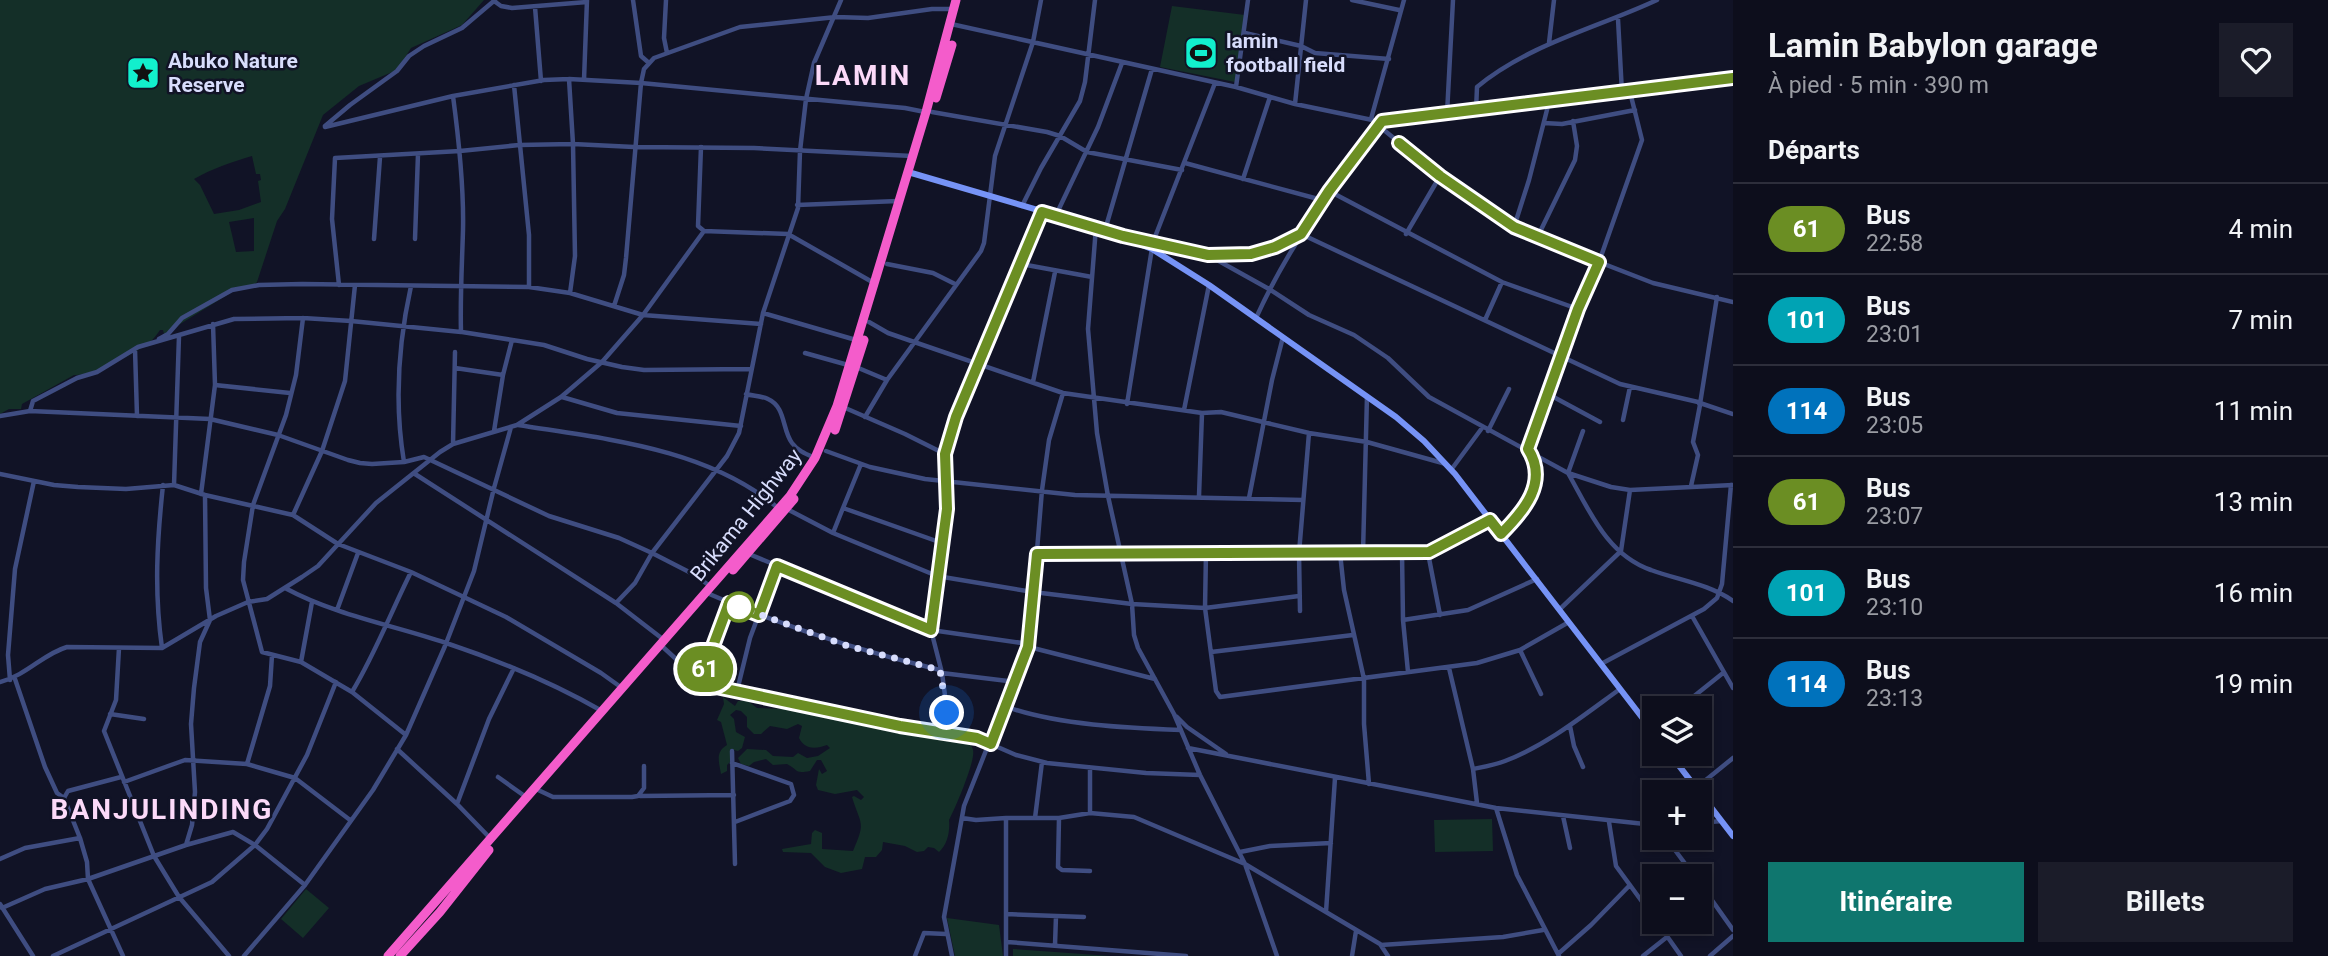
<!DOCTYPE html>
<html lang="fr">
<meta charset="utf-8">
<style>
body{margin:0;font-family:Roboto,sans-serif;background:#1b1c29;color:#f1f3f6;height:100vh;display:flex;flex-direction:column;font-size:26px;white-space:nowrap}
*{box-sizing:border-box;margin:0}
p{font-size:23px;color:#9a9ca3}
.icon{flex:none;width:38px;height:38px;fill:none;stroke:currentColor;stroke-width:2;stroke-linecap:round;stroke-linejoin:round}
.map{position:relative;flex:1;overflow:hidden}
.panel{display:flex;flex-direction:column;background:#0d0e1c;width:595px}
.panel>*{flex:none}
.badge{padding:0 14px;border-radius:23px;font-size:24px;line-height:46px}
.buttons{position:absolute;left:1642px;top:696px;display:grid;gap:14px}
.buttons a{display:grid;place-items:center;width:70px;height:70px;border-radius:0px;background:#0d0e1c;box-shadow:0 4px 10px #0003,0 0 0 2px #2d2e3b;font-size:35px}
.you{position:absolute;width:35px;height:35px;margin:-18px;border:5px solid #fff;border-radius:50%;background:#1a73e8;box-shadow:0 0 0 10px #1a73e833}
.map>.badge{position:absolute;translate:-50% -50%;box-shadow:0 0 0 4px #fff}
h2{padding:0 35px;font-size:26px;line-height:63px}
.round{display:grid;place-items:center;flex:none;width:74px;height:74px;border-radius:0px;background:#1b1c29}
.head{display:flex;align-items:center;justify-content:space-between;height:119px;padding:0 35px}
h1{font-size:33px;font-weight:700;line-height:52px}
.action{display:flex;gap:14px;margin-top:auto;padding:14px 35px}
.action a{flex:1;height:80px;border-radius:0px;background:#0f766e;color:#fff;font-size:28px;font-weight:700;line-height:80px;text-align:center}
.action a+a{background:#1b1c29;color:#f1f3f6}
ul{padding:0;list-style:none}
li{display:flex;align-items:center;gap:21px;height:91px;padding:0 35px;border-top:2px solid #2d2e3b}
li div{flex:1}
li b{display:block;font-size:26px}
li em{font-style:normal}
li .badge{min-width:77px;font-weight:700;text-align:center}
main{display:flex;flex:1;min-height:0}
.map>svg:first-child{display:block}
.green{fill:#142f28;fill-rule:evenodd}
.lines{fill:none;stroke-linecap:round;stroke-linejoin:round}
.street{stroke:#3f4d81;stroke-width:4.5}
.secondary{stroke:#7693f6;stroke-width:6}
.highway{stroke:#f45ccb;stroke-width:9}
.line-casing{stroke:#fff;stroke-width:16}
.line{stroke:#6b8e23;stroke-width:10}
.walk{stroke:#d8ddfc;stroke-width:7;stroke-dasharray:0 12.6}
.stop-dot{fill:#fff;stroke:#6b8e23;stroke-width:3.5}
.labels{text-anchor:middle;stroke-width:5;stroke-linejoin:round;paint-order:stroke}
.poi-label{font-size:21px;font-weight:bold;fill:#d8ddfc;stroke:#111326;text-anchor:start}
.street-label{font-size:21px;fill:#d8ddfc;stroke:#111326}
.district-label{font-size:28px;font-weight:bold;letter-spacing:2px;fill:#fcdaf9;stroke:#111326}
</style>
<main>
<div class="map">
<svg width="1733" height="956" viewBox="0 0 1733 956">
<rect width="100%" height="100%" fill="#111326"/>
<path class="green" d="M0,0H484L462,25L411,48L397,70L359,86L323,115L285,209L277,221L257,282L254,285L232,292L164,334L163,330H160C157,334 154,339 149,343C136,353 89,377 74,375L22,404L21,409H9L0,414ZM252,156L256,174H260L261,180L258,181L261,202L239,210L214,214L200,185L194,179C211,169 232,162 252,156ZM254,218V251L236,252L229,222Z
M1172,6L1245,15L1235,82L1160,67Z
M723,697L735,706L738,701H748L757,708L821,710L832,714L830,717L846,722L854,721L900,731L966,741C969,744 972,745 973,750C976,760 955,809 949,820C950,831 948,844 939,852L934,848L928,847L924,851L917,852L905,846L883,842L882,850L876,857H865L862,869L841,873L825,867L811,853L783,852L782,849L811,844L812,833L815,830L822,833V849L853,851C866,821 861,826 852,797L854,796L861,800L864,797L857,790L835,794L818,790L816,785L819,769L822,774L827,771L821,760H817L810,771C794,774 799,770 787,764L773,765L766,759L754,762L749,766L741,764L738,758L747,749L766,750L773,756L793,757L798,753L807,758L818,756L830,748L827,745C816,749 805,750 799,738L802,726L798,724L787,729L770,726L761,734H754L747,727V717L741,711L736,710L730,715L734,719L736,732L745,737L742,748L738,751L730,749V762L727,765V771L721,774C719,762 715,752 727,745L721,722L717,720L724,704Z
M1492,819L1493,851L1435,852L1434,820Z
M306,889L329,908L303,938L281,919Z
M947,918L999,925L1003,956H955Z
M1013,949L1111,956H1013Z"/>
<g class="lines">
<path class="street" d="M633,0L641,56L649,63
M666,0L664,38L667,53
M1352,0L1399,10
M494,1L501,6L512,8L587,2
M535,7L541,81
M1618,19L1622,93
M951,24L1236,87L1295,104L1382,122L1733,78
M1245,33L1301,46L1315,53L1389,59
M1549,43L1554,0
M569,79L573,144L575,256L570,293
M584,80L587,0
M514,85L529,235V287
M1236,87L1248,0
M1295,104L1306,0
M1476,111L1477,87C1529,44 1597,28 1657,0
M932,112L1047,132L1060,136L1087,152L1182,170
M1447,114L1453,0
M1371,119L1404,0
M1544,123L1562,124L1635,110
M325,126L350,105L397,71L409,56L424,46L462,28L495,0
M1379,126L1440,176L1514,227L1537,238L1653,283L1733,302
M325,127L453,96L544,80L569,79L641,83L905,108L925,112
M701,147L698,226L704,231L788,234L874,283
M1185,163L1322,200
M1243,179L1270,97
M1329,191L1502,282L1578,309
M797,205L898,201
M1022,206L1041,168L1080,101L1085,82L1095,0
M1056,215L1098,127L1122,63
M1096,227L1088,329L1097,433L1108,496L1132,604L1134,635L1138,648L1174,714L1200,775L1245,864L1277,956
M1514,227L1529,180L1549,102
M1105,230L1152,69
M1406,234L1440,176
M1127,237L1208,255L1269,289L1309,315L1354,335L1388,358L1429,397L1568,473L1611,487L1630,490L1733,485
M1537,238L1575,160L1577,146L1573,121
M374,239L380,157
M415,239L418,154
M1209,255C1250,254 1264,253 1301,234L1620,384L1698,402L1700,405L1693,442L1698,455L1691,486
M887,264L933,273L955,284
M1021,264L1092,277
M339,285L332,219L335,158L460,151L519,145L573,144L634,147L754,148L912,156
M614,306L624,275L626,258L641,83L644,69L654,58L740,27L836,17L868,18L932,9H954
M763,313L856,340
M303,318L296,375L286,415L253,505L244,562L243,580L262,652L301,662L352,692L406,735
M1256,318C1288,247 1333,186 1380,125
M1485,320L1502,282
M869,322L888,333L1063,393L1202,413L1221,412L1309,433L1367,442L1446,464
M462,332L544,345L587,359L622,367L644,370L750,369
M159,339L168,334L182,318L232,290L259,285L302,284L529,287L570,293L643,315L761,324
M135,349L137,416
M805,353L848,365
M856,367L887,380
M455,368L503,375
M1033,382L1055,272
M215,385L290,393
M746,394C753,396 762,396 768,399C786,407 782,430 792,443C798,451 806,454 815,458
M1548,394L1600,422
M562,397L617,413L741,426
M1700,403L1733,414
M1127,404L1153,242L1215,83
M1700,404L1717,297
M843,407L905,434L945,454
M1184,410L1209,285
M30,411L33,401L77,378L97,372L138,347L234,319L303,318L351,321L461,332C460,298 462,265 463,230C464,185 459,141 453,96
M0,416L30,411L210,419L278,435L348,460L360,463L372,464L404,462L424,457L549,516L619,538L652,553L693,574L710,586
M865,417L887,380L981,251L984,243L995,156L1033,42L1041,0
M1623,420L1630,387
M518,425C606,439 707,448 778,508
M494,431L503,375L512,340
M1488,431L1509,389
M1583,431L1568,473C1589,510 1607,555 1651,570C1678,580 1709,584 1733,601
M453,444L455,352
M1528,449L1578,309L1599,262L1642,140L1630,92
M826,451L870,467L925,479L1075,495L1303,500
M404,462C394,402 398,345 411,286
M861,464L843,508L942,543
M1451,470L1482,428
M0,474L54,485L78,487L126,489L174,485L205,495L293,515L338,544L411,572L506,617L601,673L622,688
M415,474L616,603L664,640
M174,485L179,336
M201,494L215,385L213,324
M1199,496L1202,413
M1249,498L1272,380L1283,337
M787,509L833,533L937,576L1033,592L1132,604L1205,608L1299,596
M293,515L322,451L345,381L355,285
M833,533L843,508
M1501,534L1535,490L1536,471L1531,453
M1206,552L1205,608L1216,691L1220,697L1477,663L1520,650L1569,622
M1340,553L1344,590L1364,679V724L1369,784
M1363,553L1367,396
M1402,553L1403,620L1408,672
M1428,553L1440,615
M749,554L931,630L1029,644
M1037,554L1428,553L1490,520
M285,588C335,615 392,625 446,643C500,661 553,683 602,711
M707,593C782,626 860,651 940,670
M616,603L635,583L652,553L727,456L739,433L763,313L798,208L800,151L806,99L814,63L841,0
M1560,609L1621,551L1630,490
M337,610L358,553
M1300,611L1299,553L1309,433
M1692,616L1733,688
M1403,620L1468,610L1537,579
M1029,647L1155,679
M119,648L116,700L104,731L154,856L179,897L229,956
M162,648C154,591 157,541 163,485
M664,648L700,681L716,687L900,726L977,738L1016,755L1047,763L1146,773L1200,775
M1520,650L1541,694
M1211,652L1353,635
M301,662L312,602
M1601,664L1704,609L1717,598L1722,584L1731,485
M1449,668L1473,769L1477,803
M942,673L1016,682
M15,679L45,767L57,793L64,798L80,838L87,862L88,879L123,956
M10,680L8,655L15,569L34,481
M700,681L729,603
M0,682C27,675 43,654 67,647L162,648L216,616L248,602L267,599L302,577L318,566L376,503L440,452L453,444L517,425L561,397L602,362L643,315L704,231
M737,691L750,638L777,566
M352,692C375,654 391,612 411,572
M1007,707C1058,725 1127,728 1181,730
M1678,709L1723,673
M110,714L144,719
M1177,717L1187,727L1226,754
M1570,726L1574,746L1583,767
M950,733L942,673L931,630L947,509L945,454L956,417L1042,212
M991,744L1029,647L1042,490L1049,440L1063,393
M1188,748L1496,808L1654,825
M397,749L457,804L490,838
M732,751L735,864
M732,763L791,784L794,795L790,801L735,822
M247,764L270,686L272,655
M1473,769C1483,767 1495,765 1505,761C1547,745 1584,715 1620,689
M498,777L526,797
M124,782L185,760L247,764L295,778L350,820
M1696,788L1733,758
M536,789L553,797H632L638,796L644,788V766
M1681,793L1692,783
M640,796L734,795
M64,798L68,791L121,777
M457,804L489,719L514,668
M1496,808L1517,875L1559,956
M1090,813V768
M1563,816L1570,848
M962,818L976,820L1006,818H1059L1090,813L1134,817L1245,864L1380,944L1388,956
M1035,818L1042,762
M1059,818L1058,867L1062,870L1090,871
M1609,822L1616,866L1654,918
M1699,823L1722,821
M1666,838L1695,877
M186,845L192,825L195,792L191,724L194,688L200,642L210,620L206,588L205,495
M1240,852L1270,846L1331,843
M0,859L25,848L80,838
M1699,882L1733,930
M0,904L33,956
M2,908L45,889L88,879L186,845L233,832L255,845L305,885
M1326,912L1335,778
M1006,914L1084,917
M1657,922L1681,956
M1007,942L1186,956
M1055,945L1056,916
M1381,945L1503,937L1543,930
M1558,954L1591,925L1630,885
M53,956L212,882L255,845L267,829L307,755L336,682
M244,956L305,885L373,790L406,735L445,646L474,571L494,488L511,427
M915,956L924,933L946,934
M952,956L944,917L964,806L989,743
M1006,956V818
M1352,956L1356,931
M1643,956L1667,937
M1710,956L1733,936"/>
<path class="secondary" d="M908,172L1096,227L1152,249L1209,285L1396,417L1424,441L1455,474L1654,733
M1670,754L1733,836"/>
<path class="highway" d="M936,98L952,45
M835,430L864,340
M733,570L794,499
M388,956L790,496L815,458L837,406L926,112L956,0
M400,956L440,912L489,850"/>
</g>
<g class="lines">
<defs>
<path id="line" d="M1399,143L1440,176L1514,227L1599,262L1578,309L1528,449C1549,482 1524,511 1501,534L1490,520L1429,552L1037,554L1028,647L991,744L977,738L900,726L716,687L700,681L729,603L759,615L777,566L931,630L947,509L945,454L956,417L1042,212L1123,236L1208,255L1251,254L1275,247L1301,234L1329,191L1382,121L1733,78"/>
</defs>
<use href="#line" class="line-casing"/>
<use href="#line" class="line"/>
<path class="walk" d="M739,607L848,646L940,670L947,713"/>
</g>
<defs>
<symbol id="stadium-square" viewBox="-11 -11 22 22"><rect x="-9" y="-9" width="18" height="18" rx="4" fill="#12efcd" stroke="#111326"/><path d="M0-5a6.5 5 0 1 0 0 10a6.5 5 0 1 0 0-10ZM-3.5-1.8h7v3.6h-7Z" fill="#111"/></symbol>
<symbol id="sight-square" viewBox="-11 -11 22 22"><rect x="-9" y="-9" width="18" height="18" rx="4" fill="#12efcd" stroke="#111326"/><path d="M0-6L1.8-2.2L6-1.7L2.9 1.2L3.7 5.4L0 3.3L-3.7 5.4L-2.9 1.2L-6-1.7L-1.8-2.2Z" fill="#111"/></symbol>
</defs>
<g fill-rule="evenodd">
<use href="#stadium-square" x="1182" y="34" width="38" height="38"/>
<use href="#sight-square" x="124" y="54" width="38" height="38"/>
</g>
<circle class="stop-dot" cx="739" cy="607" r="14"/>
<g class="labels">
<g class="poi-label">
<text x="1226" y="48">lamin<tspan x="1226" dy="24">football field</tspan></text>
<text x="168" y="68">Abuko Nature<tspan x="168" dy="24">Reserve</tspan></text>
</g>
<g class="street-label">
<text transform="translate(746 515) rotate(-51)" y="7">Brikama Highway</text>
</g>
<g class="district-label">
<text x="863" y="85">LAMIN</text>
<text x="162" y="819">BANJULINDING</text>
</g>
</g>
</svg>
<div class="buttons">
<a><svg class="icon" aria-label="layers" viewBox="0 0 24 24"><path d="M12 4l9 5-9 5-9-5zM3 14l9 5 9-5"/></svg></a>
<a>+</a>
<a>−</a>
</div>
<div class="you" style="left:947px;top:713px"></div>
<b class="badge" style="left:705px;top:669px;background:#6b8e23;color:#fff">61</b>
</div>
<section class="panel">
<div class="head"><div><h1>Lamin Babylon garage</h1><p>À pied · 5 min · 390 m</p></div><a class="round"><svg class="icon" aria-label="heart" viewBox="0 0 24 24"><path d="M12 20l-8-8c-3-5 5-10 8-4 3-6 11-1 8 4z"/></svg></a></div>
<h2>Départs</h2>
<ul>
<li><span class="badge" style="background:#6b8e23;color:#fff">61</span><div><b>Bus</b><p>22:58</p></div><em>4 min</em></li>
<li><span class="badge" style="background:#00a3b4;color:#fff">101</span><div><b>Bus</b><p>23:01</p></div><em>7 min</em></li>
<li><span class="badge" style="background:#0072bc;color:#fff">114</span><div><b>Bus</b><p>23:05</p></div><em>11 min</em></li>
<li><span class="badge" style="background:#6b8e23;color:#fff">61</span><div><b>Bus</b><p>23:07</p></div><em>13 min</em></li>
<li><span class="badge" style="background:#00a3b4;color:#fff">101</span><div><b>Bus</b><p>23:10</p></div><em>16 min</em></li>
<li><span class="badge" style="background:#0072bc;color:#fff">114</span><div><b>Bus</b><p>23:13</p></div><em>19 min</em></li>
</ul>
<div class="action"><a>Itinéraire</a><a>Billets</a></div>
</section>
</main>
